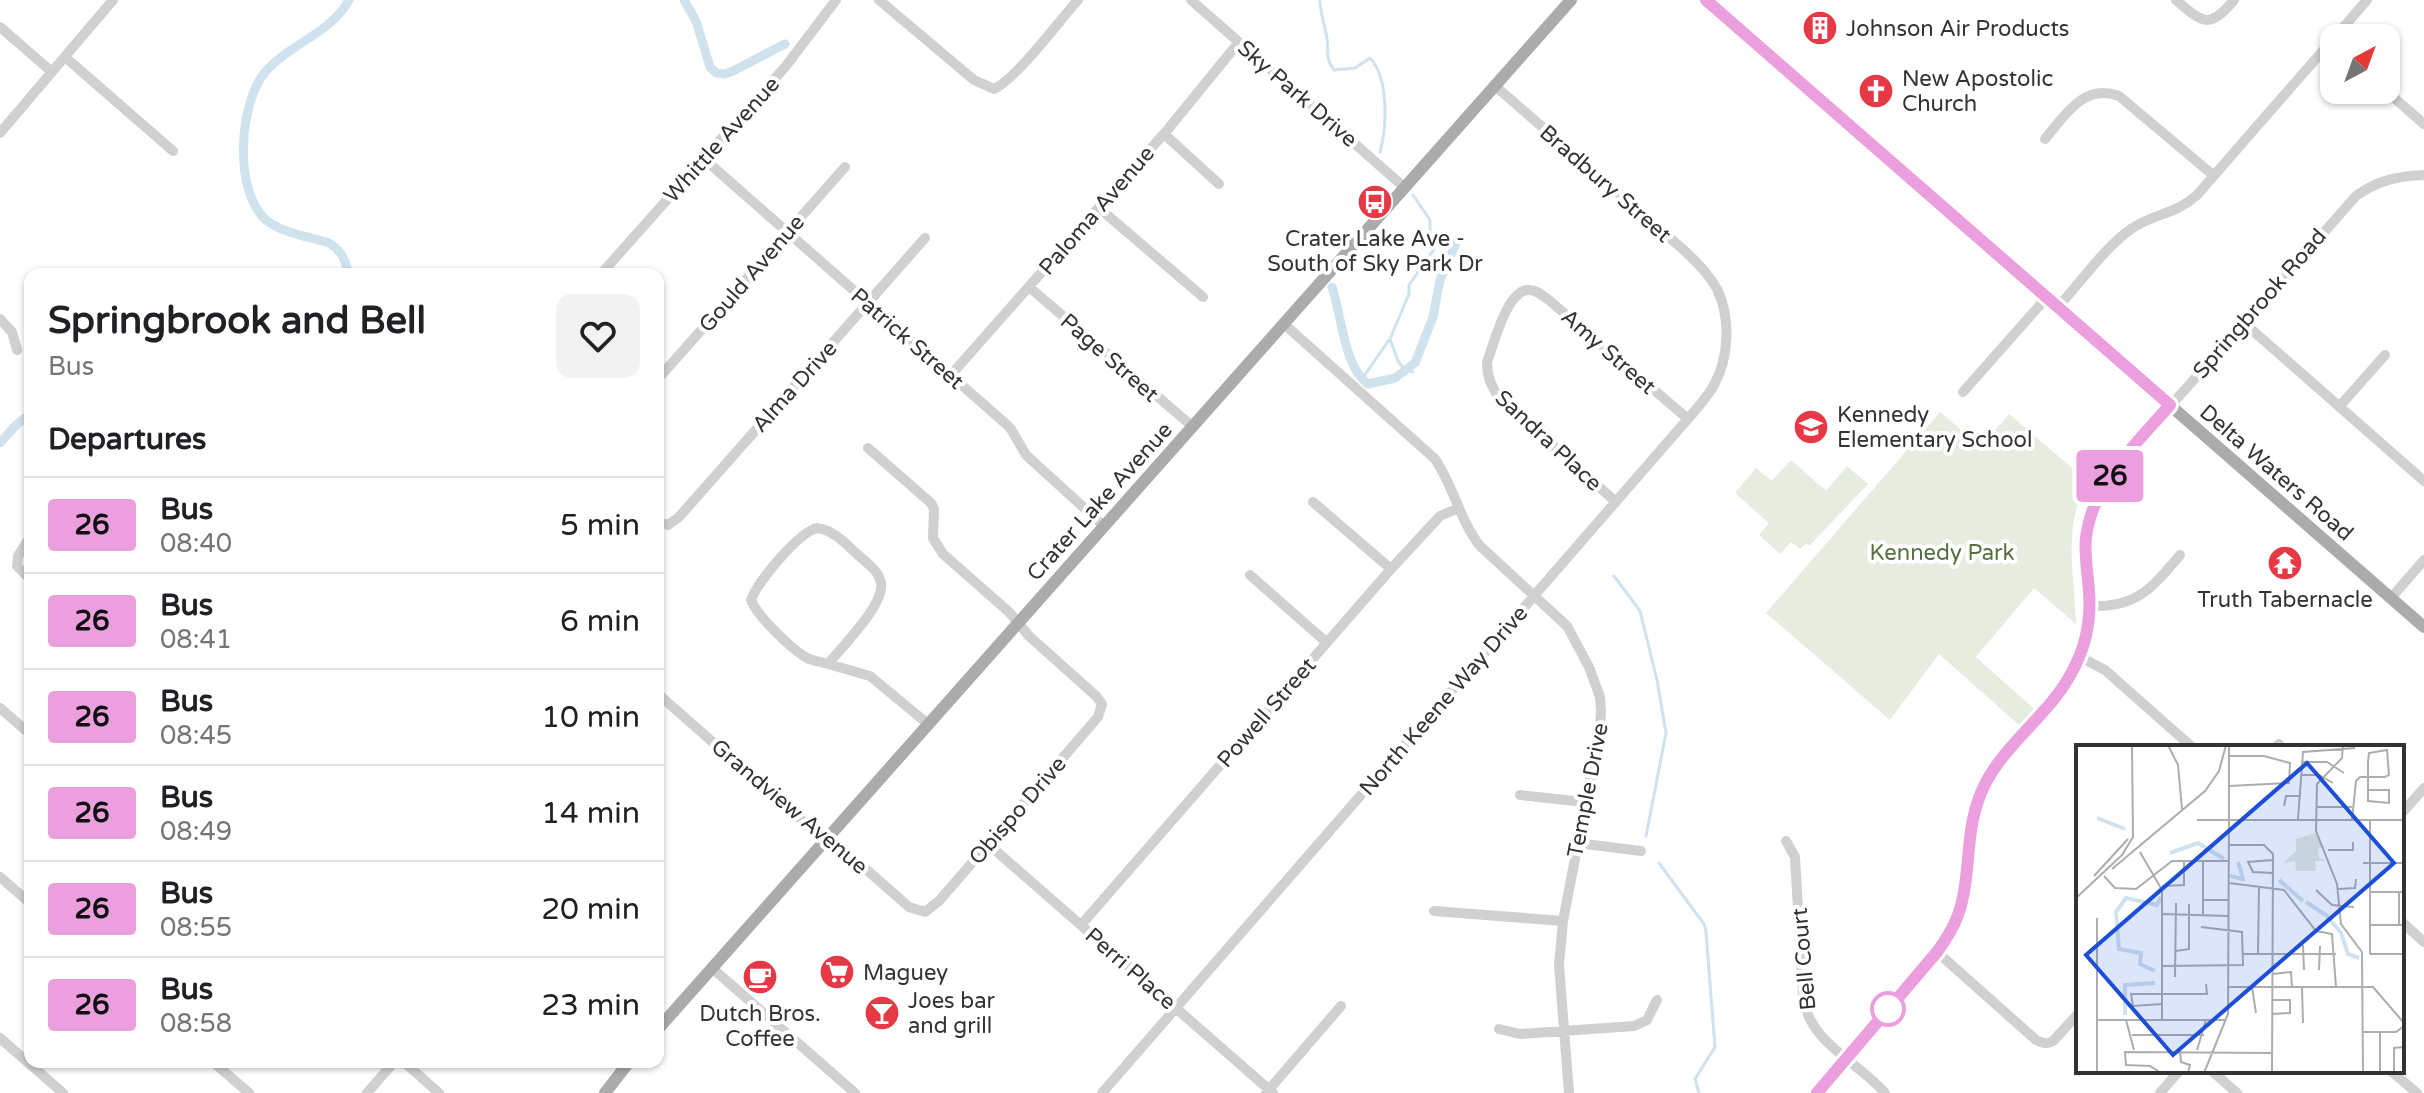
<!DOCTYPE html>
<style>
body{margin:0;font-family:"Varela Round",sans-serif;background:#f2f2f2;color:#202124;height:100vh;display:flex;flex-direction:column;font-size:30px;white-space:nowrap}
*{box-sizing:border-box;margin:0}
p{font-size:26px;color:#757577}
.icon{flex:none;width:44px;height:44px;fill:none;stroke:currentColor;stroke-width:2;stroke-linecap:round;stroke-linejoin:round}
.map{position:relative;flex:1;overflow:hidden}
.side{position:absolute;left:24px;top:268px;width:640px;height:800px;display:flex;flex-direction:column;background:#fff;border-radius:16px;box-shadow:0 2px 6px #0004}
.side>*{flex:none}
.badge{padding:0 16px;border-radius:6px;font-size:28px;line-height:52px}
.needle{width:52px;rotate:41deg}
.tools{position:absolute;left:2320px;top:24px;display:grid;gap:16px}
.tools a{display:grid;place-items:center;width:80px;height:80px;border-radius:16px;background:#fff;box-shadow:0 2px 6px #0004;font-size:40px}
.map>.badge{position:absolute;translate:-50% -50%;box-shadow:0 0 0 4px #fff}
h2{padding:0 24px;font-size:30px;line-height:72px}
.round{display:grid;place-items:center;flex:none;width:84px;height:84px;border-radius:16px;background:#f2f2f2}
.overview{display:flex;align-items:center;justify-content:space-between;height:136px;padding:0 24px}
h1{font-size:38px;font-weight:800;line-height:60px}
ul{padding:0;list-style:none}
li{display:flex;align-items:center;gap:24px;height:96px;padding:0 24px;border-top:2px solid #e0e0e0}
li div{flex:1}
li b{display:block;font-size:30px}
li em{font-style:normal}
li .badge{min-width:88px;font-weight:700;text-align:center}
.map>svg:first-child{display:block}
.green{fill:#e6ecdf}
.lines{fill:none;stroke-linecap:round;stroke-linejoin:round}
.stream{stroke:#cfe2ee;stroke-width:3}
.canal{stroke:#cfe2ee;stroke-width:9}
.minor{stroke:#d0d0d0;stroke-width:10}
.major{stroke:#ababab;stroke-width:12}
.line-casing{stroke:#fff;stroke-width:18}
.line{stroke:#eb9fde;stroke-width:12}
.stop-dot{fill:#fff;stroke:#eb9fde;stroke-width:4}
.labels{text-anchor:middle;stroke-width:8;stroke-linejoin:round;paint-order:stroke}
.poi-label{font-size:22px;fill:#333;stroke:#fff;text-anchor:start}
.street-label{font-size:22px;fill:#333;stroke:#fff}
.park-label{font-size:22px;fill:#56703f;stroke:#fff}
.inset-river{fill:none;stroke:#cfe2ee;stroke-width:4}
.inset-road{fill:none;stroke:#adadad;stroke-width:2}
.view{fill:#1d4ed8;fill-opacity:0.15;stroke:#1d4ed8;stroke-width:4}
.inset-edge{fill:none;stroke:#333;stroke-width:4}
</style>
<div class="map">
<svg width="2424" height="1093" viewBox="0 0 2424 1093">
<rect width="100%" height="100%" fill="#fff"/>
<path class="green" d="M1940,412L1981,447L2009,414L2079,474L2090,478C2085,487 2080,497 2077,507C2066,545 2075,586 2076,624L2034,588L1976,657L2034,709L2019,725L1939,654L1890,720L1766,613Z
M1791,460L1826,491L1847,466L1868,484L1810,545L1805,544L1800,549L1791,542L1780,554L1759,535L1769,523L1735,493L1756,468L1772,481Z"/>
<g class="lines">
<path class="stream" d="M1320,0C1320,14 1325,25 1327,39C1329,51 1325,59 1334,70L1355,68L1370,58C1389,78 1387,126 1380,152
M1413,372L1405,370L1398,361L1390,339L1409,294V285L1434,249V239L1430,233V220L1413,195
M1362,379L1389,340
M1614,576L1640,611L1657,680L1666,733L1646,836
M1659,863L1704,924L1706,932L1715,1047L1695,1079L1699,1093"/>
<path class="canal" d="M349,0C330,34 291,43 266,71C239,102 233,191 266,220C282,233 310,237 329,243C342,251 345,260 349,274
M684,0L696,21L710,67L716,73L725,74L733,71L785,44
M1332,287C1341,313 1344,367 1368,384L1395,378L1415,363L1433,317L1440,280L1456,243
M0,443L16,425L30,414"/>
<path class="minor" d="M879,0L974,80L994,89C1017,78 1059,21 1078,0
M1191,0L1404,187
M2176,0C2203,23 2209,30 2234,0
M0,27L52,72
M2334,38L2367,0
M65,57L173,151
M2385,90L2424,124
M0,133L113,0
M1164,134L1219,184
M2045,139C2065,115 2084,83 2119,96L2213,175
M703,158L1006,424L1011,429L1026,455L1104,526
M1099,208L1203,297
M601,274L786,66L836,0
M1029,287L1192,426
M2058,307C2079,284 2106,246 2131,229C2154,213 2175,215 2197,195L2334,38
M0,319L12,332L17,350
M2243,322L2424,481
M1283,323L1435,459C1454,487 1460,521 1480,546L1567,626L1589,667L1600,697L1601,711L1600,729L1563,921L1559,965L1569,1093
M950,376L1169,128L1239,42
M658,379L845,167
M1963,392L2047,297
M2339,407L2385,355
M1313,502L1391,569
M1616,502L1499,397C1491,387 1487,376 1487,362C1494,344 1506,293 1527,290C1536,289 1544,296 1550,301L1688,419
M658,522L668,525L679,517L925,238
M817,528C834,530 846,544 858,555C867,563 879,571 881,583C885,604 842,647 828,664C822,662 815,661 809,659C793,651 757,616 751,600C759,580 798,533 817,528Z
M30,537L18,556L17,566L30,579
M1250,575L1326,642
M2391,598L2424,560
M2090,606C2137,608 2152,588 2180,555
M2080,657L2105,670L2192,747
M828,664L870,676L928,724
M658,694L814,831L842,848L909,907L925,912L939,901L1098,717L1102,704L1096,696L1029,636L1009,612L943,554L933,538L934,509L931,503L868,448
M0,708L30,734
M2276,747L2279,744
M1520,795L1584,802
M2402,813L2424,788
M1786,841L1795,857L1803,997C1810,1044 1856,1060 1885,1093
M1577,843L1641,851
M988,844L1273,1093
M0,877L30,903
M1434,911L1563,921
M2402,922L2424,942
M1081,925L1391,569L1440,516L1459,508
M1937,952L2036,1040C2043,1043 2046,1045 2053,1041L2078,1014
M712,968L855,1093
M1499,1029L1520,1034L1634,1026L1647,1020L1657,1000
M0,1038L63,1093
M213,1062L249,1093
M404,1062L439,1093
M2212,1071L2237,1093
M2391,1071L2417,1093
M367,1093L394,1062
M1102,1093L1679,429C1691,415 1705,401 1714,385C1729,358 1731,318 1717,289C1709,274 1697,263 1685,251L1494,85
M1266,1093L1341,1006
M1817,1093C1844,1061 1872,1028 1899,996C1920,972 1945,948 1957,919C1975,875 1963,825 1986,783C2010,737 2060,707 2079,657C2086,641 2090,622 2090,604C2090,582 2084,560 2086,537C2089,513 2101,491 2113,471L2356,196C2378,180 2398,176 2424,175
M2160,1093L2179,1071"/>
<path class="major" d="M1706,0L2424,627
M658,1029L1571,0
M605,1093L629,1062"/>
</g>
<g class="lines">
<defs>
<path id="line" d="M1706,0L2170,405C2136,444 2093,483 2086,537C2084,555 2088,573 2089,592C2091,618 2086,645 2074,668C2050,718 1995,748 1978,801C1965,838 1971,879 1958,915C1953,929 1945,941 1937,952L1817,1093"/>
</defs>
<use href="#line" class="line-casing"/>
<use href="#line" class="line"/>
</g>
<defs>
<symbol id="building-disc" viewBox="-11 -11 22 22"><circle r="9.5" fill="#e63946" stroke="#fff"/><path d="M-4-6H4V6H1V3H-1V6H-4ZM-2.5-4.3h1.7v1.8h-1.7ZM.8-4.3h1.7v1.8H.8ZM-2.5-1h1.7V.8h-1.7ZM.8-1h1.7V.8H.8Z" fill="#fff"/></symbol>
<symbol id="church-disc" viewBox="-11 -11 22 22"><circle r="9.5" fill="#e63946" stroke="#fff"/><path d="M-1.2-6h2.4v3.5h3.3v2.4h-3.3V6h-2.4V-.1h-3.3v-2.4h3.3Z" fill="#fff"/></symbol>
<symbol id="bus-disc" viewBox="-11 -11 22 22"><circle r="9.5" fill="#e63946" stroke="#fff"/><path d="M-5-6H5V4H4V6H2V4H-2V6H-4V4H-5ZM-3.5-4V0h7V-4ZM-3.5 1.2v1.5H-2V1.2ZM2 1.2v1.5H3.5V1.2Z" fill="#fff"/></symbol>
<symbol id="school-disc" viewBox="-11 -11 22 22"><circle r="9.5" fill="#e63946" stroke="#fff"/><path d="M0-5L7-2L0 1L-7-2ZM-4 1L0 2.5L4 1V4Q0 6-4 4Z" fill="#fff"/></symbol>
<symbol id="temple-disc" viewBox="-11 -11 22 22"><circle r="9.5" fill="#e63946" stroke="#fff"/><path d="M0-6L5-2H3V0L6.5 2.5H4V6H1.5V3h-3V6H-4V2.5H-6.5L-3 0V-2H-5Z" fill="#fff"/></symbol>
<symbol id="supermarket-disc" viewBox="-11 -11 22 22"><circle r="9.5" fill="#e63946" stroke="#fff"/><path d="M-6-5.5h2.5l.6 2H6L4.5 2H-2.5L-4.4-4H-6ZM-1.5 3.2a1.3 1.3 0 1 0 .1 0ZM3 3.2a1.3 1.3 0 1 0 .1 0Z" fill="#fff"/></symbol>
<symbol id="cafe-disc" viewBox="-11 -11 22 22"><circle r="9.5" fill="#e63946" stroke="#fff"/><path d="M-5.5-4.5H6V0H3Q3 3.5 0 3.5H-2.5Q-5.5 3.5-5.5 0ZM3-3.2v2h1.7v-2ZM-6 4.5H4V6H-6Z" fill="#fff"/></symbol>
<symbol id="bar-disc" viewBox="-11 -11 22 22"><circle r="9.5" fill="#e63946" stroke="#fff"/><path d="M-6-5H6L.8 .8V4.5H3.5V6h-7V4.5H-.8V.8Z" fill="#fff"/></symbol>
</defs>
<g fill-rule="evenodd">
<use href="#building-disc" x="1800" y="8" width="40" height="40"/>
<use href="#church-disc" x="1856" y="71" width="40" height="40"/>
<use href="#bus-disc" x="1355" y="182" width="40" height="40"/>
<use href="#school-disc" x="1791" y="407" width="40" height="40"/>
<use href="#temple-disc" x="2265" y="543" width="40" height="40"/>
<use href="#supermarket-disc" x="817" y="952" width="40" height="40"/>
<use href="#cafe-disc" x="740" y="957" width="40" height="40"/>
<use href="#bar-disc" x="862" y="993" width="40" height="40"/>
</g>
<circle class="stop-dot" cx="1888" cy="1009" r="16"/>
<g class="labels">
<g class="poi-label">
<text x="1846" y="36">Johnson Air Products</text>
<text x="1902" y="86">New Apostolic<tspan x="1902" dy="25">Church</tspan></text>
<text x="1375" y="246" text-anchor="middle">Crater Lake Ave -<tspan x="1375" dy="25">South of Sky Park Dr</tspan></text>
<text x="1837" y="422">Kennedy<tspan x="1837" dy="25">Elementary School</tspan></text>
<text x="2285" y="607" text-anchor="middle">Truth Tabernacle</text>
<text x="863" y="980">Maguey</text>
<text x="908" y="1008">Joes bar<tspan x="908" dy="25">and grill</tspan></text>
<text x="760" y="1021" text-anchor="middle">Dutch Bros.<tspan x="760" dy="25">Coffee</tspan></text>
</g>
<g class="street-label">
<text transform="translate(1298 93) rotate(41)" y="8">Sky Park Drive</text>
<text transform="translate(721 139) rotate(-48)" y="8">Whittle Avenue</text>
<text transform="translate(1606 183) rotate(41)" y="8">Bradbury Street</text>
<text transform="translate(1096 210) rotate(-49)" y="8">Paloma Avenue</text>
<text transform="translate(751 273) rotate(-49)" y="8">Gould Avenue</text>
<text transform="translate(2259 303) rotate(-49)" y="8">Springbrook Road</text>
<text transform="translate(908 338) rotate(41)" y="8">Patrick Street</text>
<text transform="translate(1609 351) rotate(41)" y="8">Amy Street</text>
<text transform="translate(1110 357) rotate(41)" y="8">Page Street</text>
<text transform="translate(794 386) rotate(-48)" y="8">Alma Drive</text>
<text transform="translate(1549 440) rotate(43)" y="8">Sandra Place</text>
<text transform="translate(2277 472) rotate(41)" y="8">Delta Waters Road</text>
<text transform="translate(1099 501) rotate(-48)" y="8">Crater Lake Avenue</text>
<text transform="translate(1443 700) rotate(-49)" y="8">North Keene Way Drive</text>
<text transform="translate(1266 712) rotate(-49)" y="8">Powell Street</text>
<text transform="translate(1587 790) rotate(-79)" y="8">Temple Drive</text>
<text transform="translate(790 806) rotate(40)" y="8">Grandview Avenue</text>
<text transform="translate(1017 810) rotate(-49)" y="8">Obispo Drive</text>
<text transform="translate(1803 959) rotate(-95)" y="8">Bell Court</text>
<text transform="translate(1131 968) rotate(41)" y="8">Perri Place</text>
</g>
<g class="park-label">
<text x="1942" y="560">Kennedy Park</text>
</g>
</g>
<g transform="translate(2076 745)">
<rect width="328" height="328" fill="#fff"/>
<path d="M239,88L249,103H242L243,113L252,116H239L240,126H220L219,116L207,118L220,106V94Z" fill="#e6ecdf"/>
<path class="inset-river" d="M21,73L49,84M94,108L122,98L148,114M154,131L167,134L162,117M203,135L227,156M230,157L250,170L265,188L272,209L283,213M79,226L64,219L65,208L43,204L40,167L50,153L81,160L85,152M49,270V240L79,238"/>
<path class="inset-road" d="M92,0L102,20L106,64M153,0V74M267,0L266,13L241,39L240,86L261,139L265,179L286,207M327,0L328,59M153,11H188L214,18L213,38L153,41M226,17H251L268,28M226,30H243L257,38M208,61L210,51H225M240,62H276M222,74L227,7L279,3M121,75H328M276,75L280,36L284,32H309L313,30L311,5L293,8L292,17V56L313,58V45H292M294,75V209M153,100H188L197,109L196,328M252,105H277V97M64,107L86,145V275M197,115L172,117L177,127L197,128M127,116V169M287,118H328M36,124L129,46L143,26L150,0M18,131L52,94M28,131L39,143L60,144L96,116H153M153,138L208,145L240,186L256,189L260,242M86,141L108,140V116M262,144L279,143L280,134M240,145L256,160L278,162M294,147H328M0,153L46,110L57,92L56,0M127,155H152M87,169L152,171M21,173V328M294,180H328M323,180V147M227,200L228,225M100,206L113,204V159M286,207L287,328M167,209H260M182,209L183,141M294,209H328M86,221L167,220L166,187L125,182M243,225L244,201M197,229L215,227L216,242M99,232L100,158M152,242H297L328,278M176,242L180,268M226,242L227,278M86,259L57,261L55,249H131L130,239M196,269L214,268V255H196M21,275H150M50,275L58,305M286,287H320L328,281M56,290H128M121,305L130,275M104,306L105,317L114,320L112,328M85,328L74,321L50,320L49,307L195,308M128,328L152,269L153,75M304,328V287M318,328V303L328,302"/>
<path class="view" d="M231,18L318,118L97,310L10,210Z"/>
<rect width="328" height="328" class="inset-edge"/>
</g>
</svg>
<div class="tools">
<a><svg class="needle" viewBox="-14 -14 28 28"><path d="M0-13l5 13h-10z" fill="#e53935"/><path d="M0 13l5-13h-10z" fill="#757577"/></svg></a>
</div>
<b class="badge" style="left:2110px;top:476px;background:#eb9fde;color:#111">26</b>
<section class="side">
<div class="overview"><div><h1>Springbrook and Bell</h1><p>Bus</p></div><a class="round"><svg class="icon" aria-label="heart" viewBox="0 0 24 24"><path d="M12 20l-8-8c-3-5 5-10 8-4 3-6 11-1 8 4z"/></svg></a></div>
<h2>Departures</h2>
<ul>
<li><span class="badge" style="background:#eb9fde;color:#111">26</span><div><b>Bus</b><p>08:40</p></div><em>5 min</em></li>
<li><span class="badge" style="background:#eb9fde;color:#111">26</span><div><b>Bus</b><p>08:41</p></div><em>6 min</em></li>
<li><span class="badge" style="background:#eb9fde;color:#111">26</span><div><b>Bus</b><p>08:45</p></div><em>10 min</em></li>
<li><span class="badge" style="background:#eb9fde;color:#111">26</span><div><b>Bus</b><p>08:49</p></div><em>14 min</em></li>
<li><span class="badge" style="background:#eb9fde;color:#111">26</span><div><b>Bus</b><p>08:55</p></div><em>20 min</em></li>
<li><span class="badge" style="background:#eb9fde;color:#111">26</span><div><b>Bus</b><p>08:58</p></div><em>23 min</em></li>
</ul>
</section>
</div>
